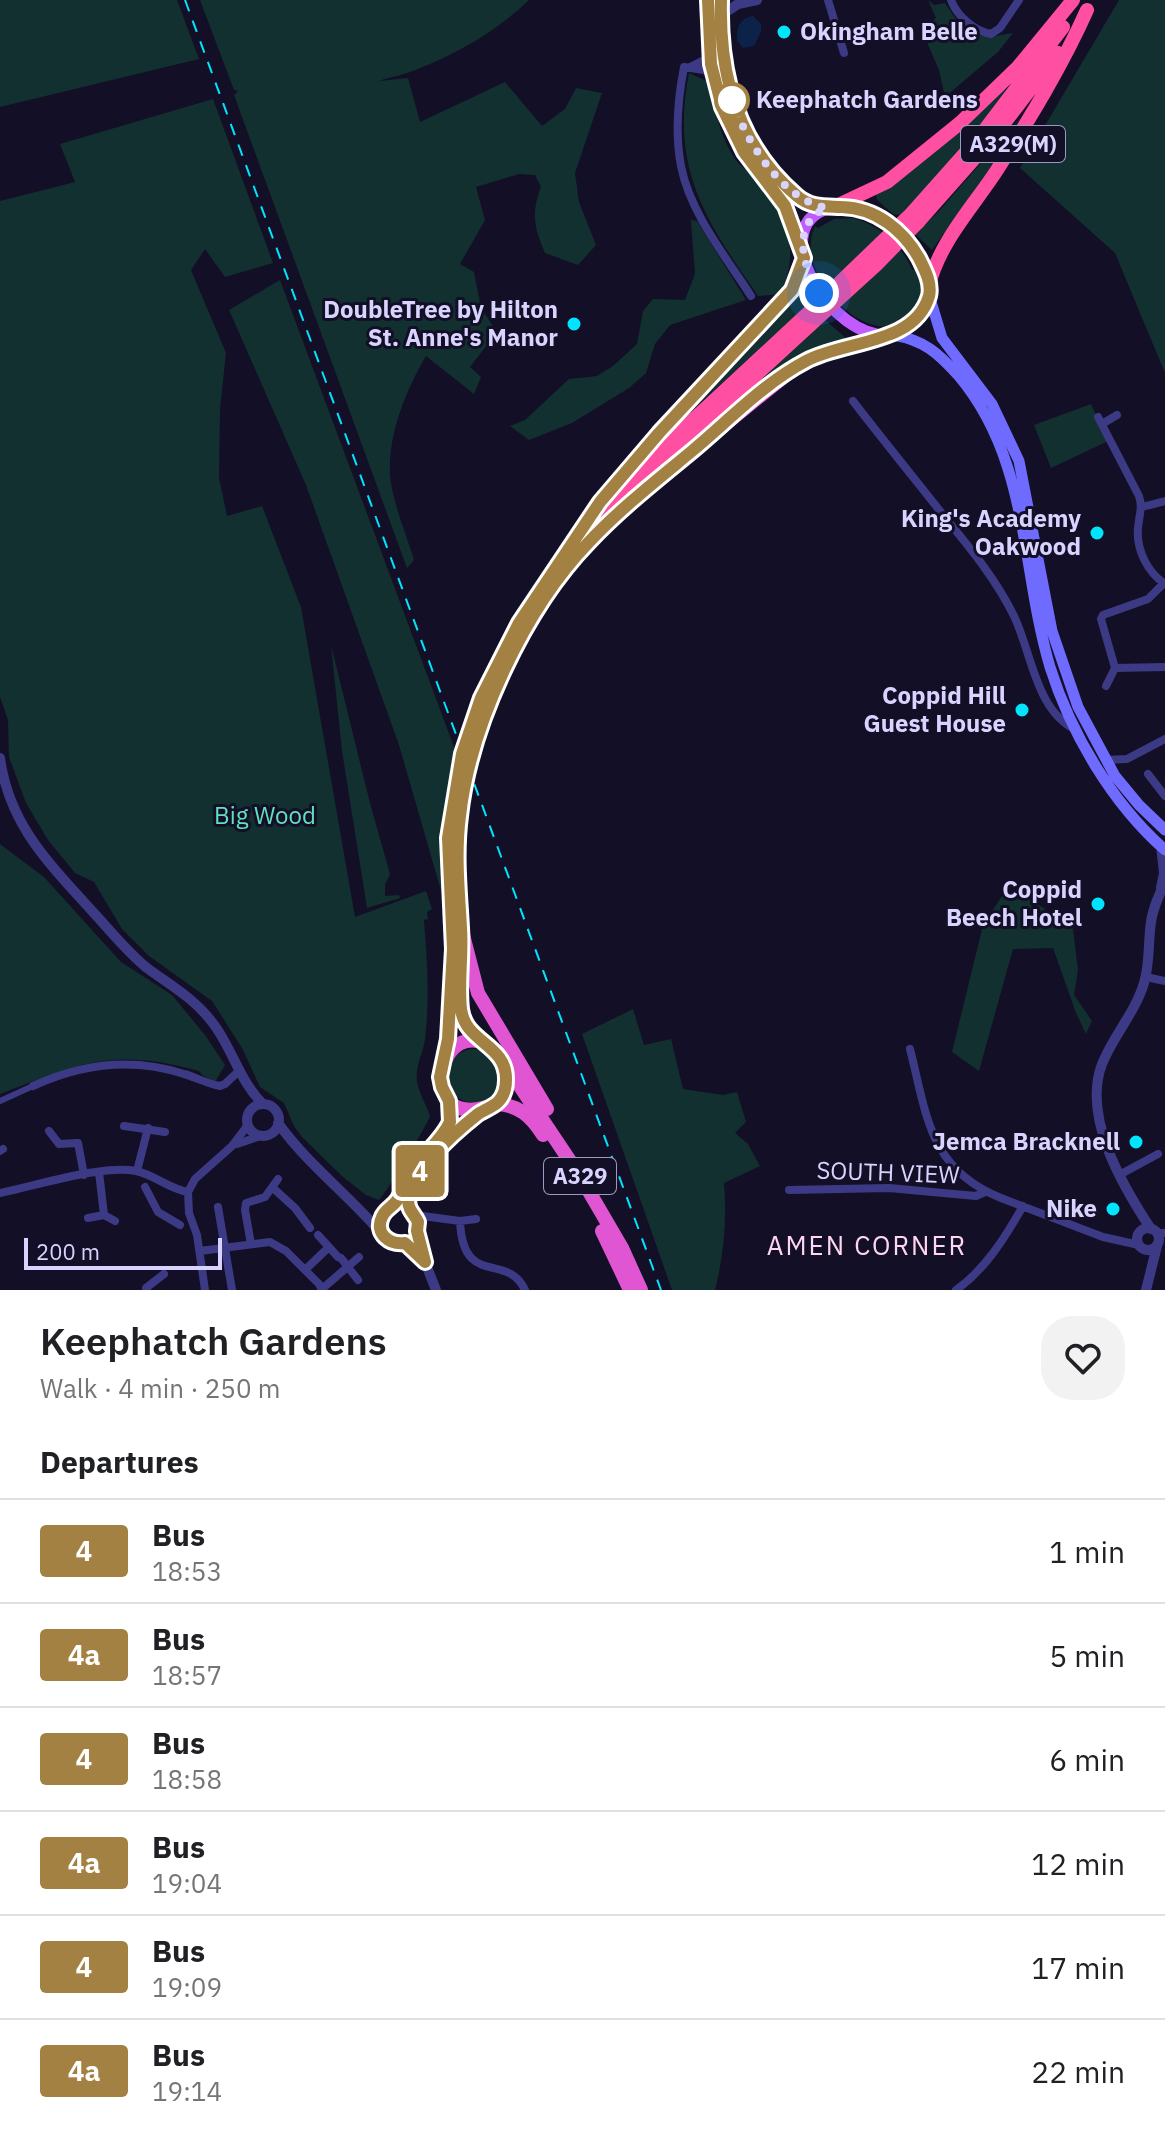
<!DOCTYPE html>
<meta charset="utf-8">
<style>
body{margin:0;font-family:"IBM Plex Sans",sans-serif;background:#f2f2f2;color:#202124;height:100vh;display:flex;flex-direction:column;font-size:30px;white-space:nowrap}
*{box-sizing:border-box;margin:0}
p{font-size:26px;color:#757577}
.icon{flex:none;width:44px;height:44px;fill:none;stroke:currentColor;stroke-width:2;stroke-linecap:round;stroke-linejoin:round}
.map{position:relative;height:1290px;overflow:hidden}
.panel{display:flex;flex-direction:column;background:#fff;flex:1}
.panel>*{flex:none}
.badge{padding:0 16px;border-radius:6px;font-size:28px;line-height:52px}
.scale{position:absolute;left:24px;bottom:20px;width:198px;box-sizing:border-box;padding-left:8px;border:4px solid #d9d4ff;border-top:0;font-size:22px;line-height:28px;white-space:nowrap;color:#d9d4ff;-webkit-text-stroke:6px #130f26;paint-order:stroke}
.you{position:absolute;width:40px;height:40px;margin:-20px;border:6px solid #fff;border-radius:50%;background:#1a73e8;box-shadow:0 0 0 12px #1a73e833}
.map>.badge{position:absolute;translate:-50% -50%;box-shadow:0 0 0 4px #fff}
h2{padding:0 40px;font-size:30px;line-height:72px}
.round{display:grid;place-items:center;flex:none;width:84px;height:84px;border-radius:32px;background:#f2f2f2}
.summary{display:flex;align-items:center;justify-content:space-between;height:136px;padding:0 40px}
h1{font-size:38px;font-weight:600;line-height:60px}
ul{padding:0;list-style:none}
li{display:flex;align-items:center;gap:24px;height:104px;padding:0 40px;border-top:2px solid #e0e0e0}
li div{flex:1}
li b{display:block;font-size:30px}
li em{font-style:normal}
li .badge{min-width:88px;font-weight:700;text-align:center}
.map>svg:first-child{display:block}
.green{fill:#12302f}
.water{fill:#0c2248}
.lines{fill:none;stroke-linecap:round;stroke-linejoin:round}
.pedestrian{stroke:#3d3a85;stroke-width:6}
.minor{stroke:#3d3a85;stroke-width:8}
.tertiary{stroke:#3d3a85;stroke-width:10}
.secondary{stroke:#6f6bff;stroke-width:11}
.primary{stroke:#c25bff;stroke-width:12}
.trunk{stroke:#e055d1;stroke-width:14}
.motorway{stroke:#ff4fa3;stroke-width:14}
.rail{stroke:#00e5ff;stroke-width:2;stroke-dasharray:12 10;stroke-linecap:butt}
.trunk-bridge{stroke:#e055d1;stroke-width:14}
.motorway-bridge{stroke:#ff4fa3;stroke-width:14}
.line-casing{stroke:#fff;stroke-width:18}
.line{stroke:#a38142;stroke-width:12}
.walk{stroke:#d9d4ff;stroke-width:8;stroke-dasharray:0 14.4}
.poi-dot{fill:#00e5ff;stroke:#130f26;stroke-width:3}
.stop-dot{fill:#fff;stroke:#a38142;stroke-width:4}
.labels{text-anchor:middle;stroke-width:6;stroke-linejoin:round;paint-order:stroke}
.shield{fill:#130f26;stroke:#9e99be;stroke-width:2}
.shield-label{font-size:22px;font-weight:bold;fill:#d9d4ff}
.poi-label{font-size:24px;font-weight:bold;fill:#d9d4ff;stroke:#130f26;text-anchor:end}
.stop-label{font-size:24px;font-weight:bold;fill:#d9d4ff;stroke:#130f26;text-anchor:start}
.park-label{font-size:24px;fill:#5fe0c0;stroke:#130f26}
.street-label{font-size:24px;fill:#d9d4ff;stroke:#130f26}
.neighbourhood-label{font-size:26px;letter-spacing:2px;fill:#ffd6f0;stroke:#130f26}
</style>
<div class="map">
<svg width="1165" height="1290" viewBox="0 0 1165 1290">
<rect width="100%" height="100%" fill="#130f26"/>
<path class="green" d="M0,0H177L199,59L0,107Z
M200,0H529C497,31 457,54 415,70C404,75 390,77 379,81L408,78L420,122L505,82L542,126L565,109L576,88L602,93L575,173L579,202L596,245L578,265L545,253C534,227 531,214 541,187L535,175L519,174L476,187L485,220L460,264L474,272L481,308L497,332L470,367L481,377L474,394L426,356C406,390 388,434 390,475C392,500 406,534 414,560L407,568L234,95L238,91L234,90Z
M928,0L934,5L945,3C966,35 975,41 1013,33L998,52L945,97L939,70L922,31L936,18Z
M1119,0H1165V373L1115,253L1020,168Z
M689,73L709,82C715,109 721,142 739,164C743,168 749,171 754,175C761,181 767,192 772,200C793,236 795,255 782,294L758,296C706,221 670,169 689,73Z
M1006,88C1005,109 921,194 900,215L893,214L877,200L876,194Z
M213,99L273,263L225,277L205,249L191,270L226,353L220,409L219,478L227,516L262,506L301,607L355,917L426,891L432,909L427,912L428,919L424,920C427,959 430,999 425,1039C423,1054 415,1066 417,1081C419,1094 426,1104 430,1116C428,1124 384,1197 379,1200L366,1195L343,1177L302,1137L294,1126L284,1103L260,1087L242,1048L212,1001L149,956L122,929L94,882L75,873L48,840L26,803L9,757L8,720L0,697V201L75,182L60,144Z
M1021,117L984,177L932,250L915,234L938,212Z
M853,218C879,225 903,246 912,270L918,268C922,284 923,294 914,309C882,364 790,278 815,226L818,228L834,219Z
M691,220L697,221L746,300L670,325L655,344L646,373L629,388L572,423L529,440L510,426L525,420L569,379L597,376L613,366L637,344L643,311L653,299L685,300L695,274Z
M280,280L454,747L441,840L446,908L399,745L306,485L229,310Z
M799,289L803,290L812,301L674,427Z
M825,320L847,339L708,430V429Z
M1091,404L1108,441L1051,468L1034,425Z
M331,645L370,803L390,874L385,885V896L399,895L400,898L367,908L342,751Z
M0,844L44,877L121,962L172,995L205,1035L225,1065L215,1082L202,1075L199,1071C114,1047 79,1063 0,1094Z
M1004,893L1032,900L1073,929L1078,970L1074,995L1092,1021L1086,1034L1076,1013L1053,948L1013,949L979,1071L952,1052L983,925Z
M633,1009L644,1045L671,1039L683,1089L723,1095L737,1092L746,1122L735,1133L748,1144L760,1166L724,1183C727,1220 724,1254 715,1290H672L582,1034Z
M447 1076a27 27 0 1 1 54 0a27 27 0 1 1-54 0Z"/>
<path class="water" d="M753,16L761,24V32L754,46L743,48L737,41C736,29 739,18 753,16Z"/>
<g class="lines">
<path class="pedestrian" d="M0,1101L33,1086"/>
<path class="minor" d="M828,0L844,53
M951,0C957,16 974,31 991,34L1000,28L1019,0
M690,67L710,57
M713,74L704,70L684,67C678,98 675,135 681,166C690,213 726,257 751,296
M853,401C883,440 914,478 944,516C970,548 996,579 1014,616C1032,654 1036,711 1076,730
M1098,417L1139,496C1143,508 1139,515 1138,528C1136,549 1147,572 1165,584
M1102,424L1117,415
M1142,507L1165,501
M1163,584L1148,599L1103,615L1101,619L1115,668L1165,667
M1106,686L1115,668
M1106,760L1127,759L1165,739
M1148,774L1165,796
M1146,977L1165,981
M910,1049C927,1116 929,1169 1001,1198L1103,1237L1139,1245
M33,1086C81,1064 132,1057 184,1074C196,1077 207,1084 220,1086L225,1084L240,1070
M124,1126L165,1132
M49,1131L59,1144L78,1143L84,1175
M237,1144L260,1136
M0,1151L3,1149
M137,1171L148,1128
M99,1172L104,1215L115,1221
M1121,1174L1158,1154
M145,1187L158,1212L180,1225
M273,1188L295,1208L310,1228
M789,1190L889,1188L976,1196L985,1192
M0,1193C35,1186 104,1164 136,1171C155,1175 169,1189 188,1192
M218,1207L232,1290
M415,1215L460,1221L476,1219
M88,1218L104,1215
M460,1221C463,1289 507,1251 525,1290
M1157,1233H1165
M318,1235L338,1257
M251,1244L245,1210L246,1203L265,1197L278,1179
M200,1251L270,1242L286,1251L319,1284L322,1290
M341,1258L358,1280
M305,1270L329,1247
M322,1289L359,1257
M147,1290L146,1288L164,1274
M205,1290L197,1235L189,1213L188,1192L195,1179L232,1146L248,1125
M956,1290C985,1270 1006,1236 1023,1206"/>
<path class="tertiary" d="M720,16L738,4L757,0
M0,758C9,825 49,863 92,911C110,930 126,951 147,968C170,985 194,998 212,1022C232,1047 239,1081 263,1104
M1161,888L1164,873L1161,846
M247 1120a16 16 0 1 1 32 0a16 16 0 1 1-32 0Z
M278,1123C308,1165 349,1195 382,1234
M380 1225a19 19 0 1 1 38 0a19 19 0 1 1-38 0Z
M393,1207C400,1196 404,1183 411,1172C427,1146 456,1136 449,1101
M410,1209C404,1171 459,1128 487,1107
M1137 1239a11 11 0 1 1 22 0a11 11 0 1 1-22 0Z
M1151,1229C1122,1185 1082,1117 1102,1064C1113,1036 1135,1013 1144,983C1150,963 1148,942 1151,922C1153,908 1159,895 1165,882
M417,1231L425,1262L436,1290
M1146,1290L1157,1246"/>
<path class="secondary" d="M929,295L942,338L992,404L1019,461L1052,631L1078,707L1115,776L1139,805L1165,830
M893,335C924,340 938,353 958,375C1030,460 1020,566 1050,667C1071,734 1112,803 1165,850"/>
<path class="primary" d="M709,0L711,64L722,107L744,152L785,206L801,246
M721,0C719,66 732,124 776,175C792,192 803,204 827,208
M834,207C900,204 972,295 893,335C829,343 760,220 834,207Z"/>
<path class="trunk" d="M582,528C618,473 665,425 710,378C742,344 792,304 804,258
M476,739L500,679L521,639L551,590L587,543L664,474L792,370L826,351L886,336
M462,931L478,993L547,1109
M462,958C462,989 453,1020 481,1042
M444,1060L448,1030L453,949L448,838L458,770
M504,1063L505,1090L496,1104C407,1138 440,1001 497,1052L580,1176L622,1248L641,1290
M496,1104C519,1105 531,1116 543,1135
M602,1231L630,1290"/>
<path class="motorway" d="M834,207L887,182L960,123L1018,67L1073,0
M912,213L977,140L1063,27
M918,222L995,135L1058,53
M929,285C940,241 973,207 997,170C1030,118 1062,66 1087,10
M619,506L670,454L810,325
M561,561L634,475L804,317"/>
<path class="rail" d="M185,0L661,1290"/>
<path class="trunk-bridge" d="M464,788L476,739"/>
<path class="motorway-bridge" d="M804,317L912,213
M810,325L877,264L918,222"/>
</g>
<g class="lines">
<defs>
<path id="line" d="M708,0L711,64L722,107L744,152L785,206L804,258L792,290L659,433L600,502L519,623L481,698L462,754L448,838L453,949L448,1039L440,1077L442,1087L449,1101L450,1122C442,1139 427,1151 415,1166C407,1176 404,1188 398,1199C393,1207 385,1209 382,1217C374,1234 390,1245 405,1243L425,1262L417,1231L418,1222C416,1217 412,1213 410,1209C397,1181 459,1129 478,1114C484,1110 493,1107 498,1102C504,1096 506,1088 506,1080C507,1044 465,1043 461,1009C458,983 463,955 461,928C459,891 455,854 460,816C470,725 525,608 589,542C620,509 657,480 692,451C728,421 764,383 806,361C845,340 915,345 929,296C932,283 925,270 919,258C903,230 876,208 842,207C825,206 811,208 797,196C738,146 719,74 721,0"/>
</defs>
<use href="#line" class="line-casing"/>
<use href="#line" class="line"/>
<path class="walk" d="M732,100C746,141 782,200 827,208C790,223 803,267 819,293"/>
</g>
<g class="poi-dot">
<circle cx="784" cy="32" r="8"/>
<circle cx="574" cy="324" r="8"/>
<circle cx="1097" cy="533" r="8"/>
<circle cx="1022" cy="710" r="8"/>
<circle cx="1098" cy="904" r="8"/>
<circle cx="1136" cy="1142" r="8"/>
<circle cx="1113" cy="1209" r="8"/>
</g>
<circle class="stop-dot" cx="732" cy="100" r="16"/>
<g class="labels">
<g class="shield">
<rect x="961" y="126" width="104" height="36" rx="6"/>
<rect x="544" y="1158" width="72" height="36" rx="6"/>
</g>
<g class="shield-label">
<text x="1013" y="152">A329(M)</text>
<text x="580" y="1184">A329</text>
</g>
<g class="poi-label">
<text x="800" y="40" text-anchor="start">Okingham Belle</text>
<text x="558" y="318">DoubleTree by Hilton<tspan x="558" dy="28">St. Anne's Manor</tspan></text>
<text x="1081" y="527">King's Academy<tspan x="1081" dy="28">Oakwood</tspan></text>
<text x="1006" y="704">Coppid Hill<tspan x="1006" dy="28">Guest House</tspan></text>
<text x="1082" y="898">Coppid<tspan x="1082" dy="28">Beech Hotel</tspan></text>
<text x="1120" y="1150">Jemca Bracknell</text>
<text x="1097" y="1217">Nike</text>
</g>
<g class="stop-label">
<text x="756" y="108">Keephatch Gardens</text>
</g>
<g class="park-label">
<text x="265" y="824">Big Wood</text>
</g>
<g class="street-label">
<text transform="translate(888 1173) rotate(2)" y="8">SOUTH VIEW</text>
</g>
<g class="neighbourhood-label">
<text x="867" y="1255">AMEN CORNER</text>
</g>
</g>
</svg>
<div class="scale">200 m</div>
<div class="you" style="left:819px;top:293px"></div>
<b class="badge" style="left:420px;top:1171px;background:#a38142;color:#fff">4</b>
</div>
<section class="panel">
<div class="summary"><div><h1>Keephatch Gardens</h1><p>Walk · 4 min · 250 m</p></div><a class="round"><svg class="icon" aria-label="heart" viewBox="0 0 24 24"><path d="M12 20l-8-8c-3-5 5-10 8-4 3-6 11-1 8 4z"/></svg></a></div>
<h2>Departures</h2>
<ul>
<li><span class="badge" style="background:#a38142;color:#fff">4</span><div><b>Bus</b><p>18:53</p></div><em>1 min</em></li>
<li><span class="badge" style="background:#a38142;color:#fff">4a</span><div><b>Bus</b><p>18:57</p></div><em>5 min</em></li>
<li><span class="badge" style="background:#a38142;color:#fff">4</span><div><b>Bus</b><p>18:58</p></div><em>6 min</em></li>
<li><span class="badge" style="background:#a38142;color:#fff">4a</span><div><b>Bus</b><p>19:04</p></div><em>12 min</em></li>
<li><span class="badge" style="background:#a38142;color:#fff">4</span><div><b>Bus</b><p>19:09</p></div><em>17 min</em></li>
<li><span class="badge" style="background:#a38142;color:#fff">4a</span><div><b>Bus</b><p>19:14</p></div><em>22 min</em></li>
</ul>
</section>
